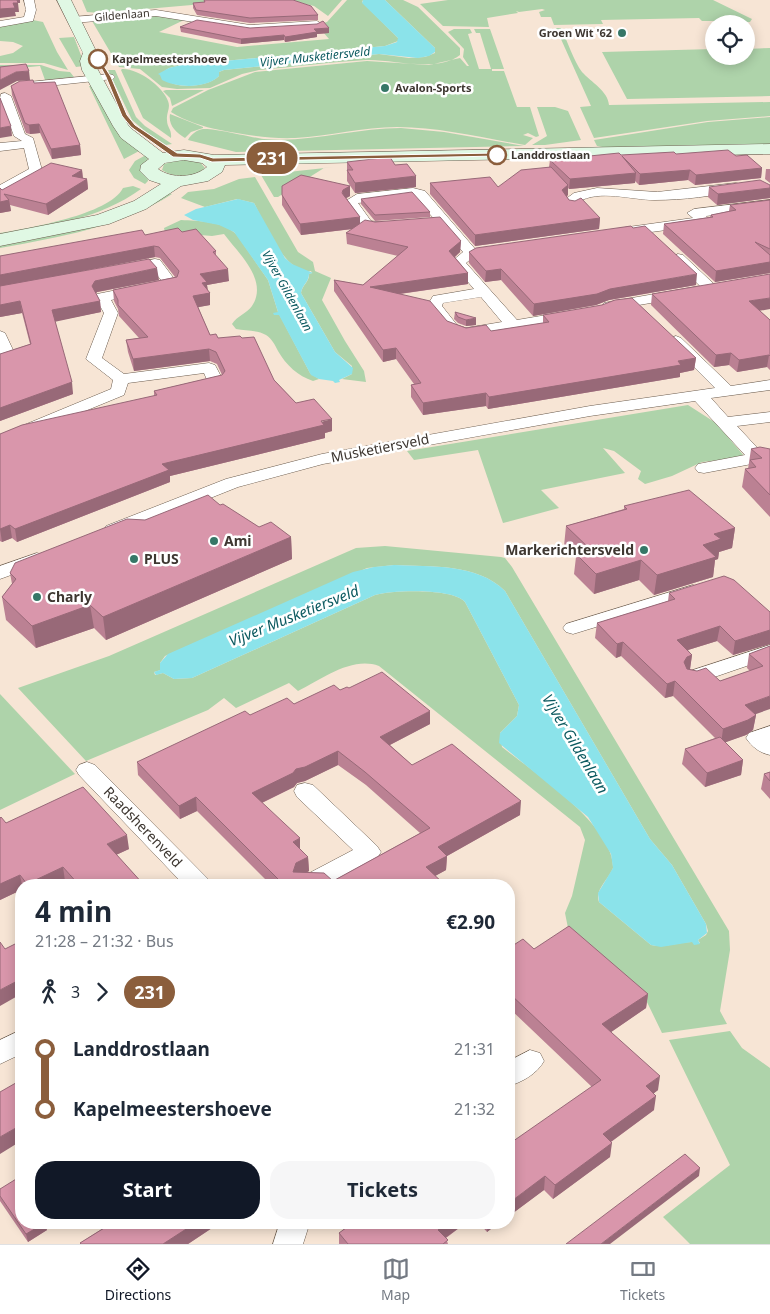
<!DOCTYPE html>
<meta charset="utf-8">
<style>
body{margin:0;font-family:"Noto Sans",sans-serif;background:#f6f6f7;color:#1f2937;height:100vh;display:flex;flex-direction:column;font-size:19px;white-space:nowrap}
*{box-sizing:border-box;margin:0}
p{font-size:16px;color:#747a83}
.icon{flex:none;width:28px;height:28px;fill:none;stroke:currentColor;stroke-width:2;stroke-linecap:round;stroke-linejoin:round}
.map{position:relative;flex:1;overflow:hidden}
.panel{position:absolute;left:15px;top:879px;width:500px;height:350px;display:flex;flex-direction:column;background:#fff;border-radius:20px;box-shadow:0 2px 12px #0003}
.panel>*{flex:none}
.badge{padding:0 10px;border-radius:16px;font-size:18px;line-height:32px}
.fabs{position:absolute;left:705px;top:15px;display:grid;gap:10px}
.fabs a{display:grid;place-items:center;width:50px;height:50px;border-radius:50%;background:#fff;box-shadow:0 2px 12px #0003;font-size:25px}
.map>.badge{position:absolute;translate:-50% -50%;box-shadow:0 0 0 2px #fff}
.legs{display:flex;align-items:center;gap:8px;height:55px;padding:0 20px;font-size:16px}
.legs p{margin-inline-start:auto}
.head{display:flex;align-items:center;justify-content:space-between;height:85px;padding:0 20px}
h1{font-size:28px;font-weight:700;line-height:38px}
.cta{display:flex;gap:10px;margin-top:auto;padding:10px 20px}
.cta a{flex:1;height:58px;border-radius:20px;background:#111827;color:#fff;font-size:20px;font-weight:700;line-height:58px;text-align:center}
.cta a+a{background:#f6f6f7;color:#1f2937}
ul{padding:0 20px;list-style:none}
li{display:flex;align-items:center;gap:18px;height:60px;font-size:19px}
li i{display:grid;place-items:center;width:8px;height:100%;margin:0 6px;background:currentColor}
li i::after{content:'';width:12px;height:12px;margin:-6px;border:4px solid;border-radius:50%;background:#fff}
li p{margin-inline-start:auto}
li:first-child i{background:linear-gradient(#0000 50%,currentColor 0)}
li:last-child i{background:linear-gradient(currentColor 50%,#0000 0)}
.dock{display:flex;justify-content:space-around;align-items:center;height:70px;border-top:1px solid #e0e1e3;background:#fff;font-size:14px;color:#747a83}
.dock a{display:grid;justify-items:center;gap:2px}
.dock .current{color:#111827}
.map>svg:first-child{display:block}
.green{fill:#aed3aa;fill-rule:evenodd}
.water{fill:#8be3ea}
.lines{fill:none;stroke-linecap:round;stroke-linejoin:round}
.street-casing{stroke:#6c5d4f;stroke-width:1}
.secondary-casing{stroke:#6c5d4f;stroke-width:1}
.street{fill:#fff;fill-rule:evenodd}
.secondary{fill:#e0f8e4;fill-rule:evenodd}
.wall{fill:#bb8193;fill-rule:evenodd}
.shaded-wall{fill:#986978}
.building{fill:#d996ab;stroke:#986978;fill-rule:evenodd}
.line-1{fill:#8b5e3c;stroke:#fff}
.poi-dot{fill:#367767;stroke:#fff;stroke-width:2}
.stop-1-dot{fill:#fff;stroke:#8b5e3c;stroke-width:2.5}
.labels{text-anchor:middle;stroke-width:5;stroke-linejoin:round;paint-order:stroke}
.far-street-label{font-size:11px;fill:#3e3731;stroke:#fff}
.far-poi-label{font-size:11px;font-weight:bold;fill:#3e3731;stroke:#fff;text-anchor:end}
.far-stop-label{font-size:11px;font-weight:bold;fill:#3e3731;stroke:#fff;text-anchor:start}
.far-water-label{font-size:12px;font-style:italic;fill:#0c5a60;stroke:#fff}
.street-label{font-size:14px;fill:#3e3731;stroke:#fff}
.poi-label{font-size:14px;font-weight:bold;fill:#3e3731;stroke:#fff;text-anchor:start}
.water-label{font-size:15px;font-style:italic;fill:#0c5a60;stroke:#fff}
</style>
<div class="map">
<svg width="770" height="1244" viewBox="0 0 770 1244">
<rect width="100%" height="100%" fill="#f7e5d5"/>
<path class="green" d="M82,0H249L100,13L87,12Z
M287,0H342L328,16L314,6Z
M347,0H363L362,2L398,38V41L385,46L181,65L169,68L160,74C164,78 169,82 174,84C187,88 208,86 219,76V72L224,70L379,54L409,58L425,57L435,53V48L385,0H403L418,7L460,48V55C437,73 393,59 366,60C330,62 294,67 259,70L242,74L210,88L177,89L162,87L140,69L119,67L92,21L155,14L184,20L159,32L237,47L329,39L317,25L327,22Z
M448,0H713L752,19L750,22L718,24L716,21H702L699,18L601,20L603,24L554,25L551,17H541L539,12L545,10L542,9L519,12L516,11L518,13L487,18L489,27L443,26L420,4Z
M33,20L43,22L57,52L68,70L44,63H0V56L13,53L23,46L13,42L0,41V27Z
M556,28H561C567,40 574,62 582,72C591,82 608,91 609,105L770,102V116L707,121L594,138L580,107L591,106Z
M454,29H470L472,33L468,34L479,69H491L480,33H476L474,29H490L504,69H492V71H504L517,107H530L539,136L536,137L528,133L523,135L533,138L525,145C482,138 440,127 397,127C363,127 330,136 295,138C270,139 245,135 220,130C204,127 185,121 171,112L173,108L208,90L255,72L367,61L429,65L460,58L467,66H469L463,57L464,49L448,32Z
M74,37L82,58L83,66L76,67L59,38Z
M770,48V96L627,99L602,52L714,49V56H746V49Z
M0,65H41L59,71L70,72L74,77L45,80L40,66L0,70Z
M122,69C137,68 163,86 168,101C171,108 166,113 167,120C167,128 172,129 171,138L143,118L121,70Z
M108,70H115L136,117L145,126L172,144L166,145L146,132L132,120Z
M89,86H94L141,150L124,159Z
M166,90H204L172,106L170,98L163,91Z
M537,107H555L568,111L581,140L545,145H532L547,136Z
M170,114L203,127V128L191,132L185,138C176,133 168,125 170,114Z
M770,117V146L613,149L597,146L594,140L708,122Z
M401,128L444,132L524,146L236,152L188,140C191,134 197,130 203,129C215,128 249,137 264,139C310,143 355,128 401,128Z
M146,155L148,158L146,163L148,181L145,184L134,178L129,170L135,161Z
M182,159L200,162L205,168C194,178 173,178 162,170L164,164Z
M334,167L324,168L278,197H274L261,175Z
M255,177L298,252L313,262L315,271L331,278L322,300L345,341L364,371L366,382L342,379L352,374V366L335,352L301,293C302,285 310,281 309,274L312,273L311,271C285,275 264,222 254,203L237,199L205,207L181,198L188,192L214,189L239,179Z
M133,186L141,189C100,219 48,226 0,236V233C28,228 109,215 123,188Z
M167,193L172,194C121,227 60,237 0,248V244L49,236Z
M181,220C198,221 224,221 237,235L268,280L278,312L310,373L319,379L313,381C298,376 286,365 278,351C275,345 272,339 266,335C258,330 246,331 236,329L232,324C237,316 247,313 252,306C269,280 238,253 224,234L212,236L165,232L164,228Z
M688,405L716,423L745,457L702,462L672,476L645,484L638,479L641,471L614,451L603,448L625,473L541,490L559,508L503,523L478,450L414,460L407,451Z
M385,546L501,557L505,558L512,567L729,931L730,950L720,1011L727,1024L662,1033L646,1000L568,928L565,913L572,896L585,840L580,827L379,666C352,656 322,679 298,691L289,683L236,708L224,698L208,710L86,761L18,688L109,656L356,548ZM394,565C431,567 477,563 505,591L650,839L672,865L706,924L708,931L706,935L698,940L700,943C684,939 668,949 651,945L599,902C594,890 609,879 613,868C615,826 532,771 502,747L500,733L517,716L519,705L465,602C453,588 393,590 375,595L192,678L174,679L163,673L155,675L154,672L161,670L160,663L165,656L367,568Z
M0,694L75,774L0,810Z
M730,1031L742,1048L770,1068V1244H690L663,1217L730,1165L669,1040Z"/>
<path class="water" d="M363,0H385L435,48V52L429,56L418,58L379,54L224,70L219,72V76C206,89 177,88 162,80L160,75L158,74L169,68L181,65L385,46L397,42L398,38L362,3Z
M238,199L254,203L285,258L292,264L313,273L309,274C309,282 302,285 301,293L335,352L353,368L352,374L339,380L340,382L335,383L333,381L319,379L311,375L279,315H274L273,313L278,312L268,280L234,232L219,225L193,220L184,215L196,209Z
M394,565C431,567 477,563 505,591L650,839L672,865L706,924L707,933L698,940L700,944L694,945L692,942L661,947L651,945L599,902L598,893L613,868L611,854L588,817L499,743L500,733L517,716L519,705L465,602C453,588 393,590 375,595L192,678L174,679L163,673L156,675L154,672L160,670V663L168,654L353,572L374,567Z"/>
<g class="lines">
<defs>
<path id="street" d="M24,0H34L36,10L33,21L0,27V21L24,17L26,10Z
M156,10L250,25L317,21L322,24L317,27L250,31L156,16L73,23L68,20L73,17Z
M109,74L113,75L115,77L113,79L29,88L23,85L29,82Z
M5,93L11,96L25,134L33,138L42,170L0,194V185L29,169L24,148L0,151V143L22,141L14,136L0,98L1,94Z
M736,183L741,184L742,187L741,190C714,196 683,200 655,200C631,200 600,189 578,202L582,206L575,210L570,209L563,201L574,193L597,188L657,192Z
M413,188L425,191L476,250L478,253L466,263L517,320L570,311L575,313L578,316L575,319L465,338L447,331L427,306L433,296L474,289L451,262L463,252L415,197L358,203L371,221L393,224L395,227L388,231L362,228L344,202L357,194ZM481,297L502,322L466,328L457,325L442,306L443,303Z
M770,200V208L706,216L711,221L704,225L621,236L614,232L621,228L693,218L687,213L694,209Z
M678,254L683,255L716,286L718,289L716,292L609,310L604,309L602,306L604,303L609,302L700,286L671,258Z
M155,259L160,260L178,284L176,287L111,300L118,313L102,358L124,374L209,363L215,365L224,382L222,385L197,392L191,390L189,387L191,384L207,380L204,373L128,383L124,395L0,446V435L111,389L113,380L86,359L104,313L95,297L97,294L162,281L151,268L127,273L122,272L120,269L122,266Z
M0,331L5,333L14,352L12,355L0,359Z
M676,336L681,338L731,386L770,380V390L711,398L728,417L770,412V422L737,426L763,454L770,456V466L757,463L704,473L698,472L695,468L698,464L745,455L695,401L590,416L323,464L238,487L120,534L113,536L106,534L104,530L106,526L226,479L322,454L590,406L715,388L668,341L671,338Z
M37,553L44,555L46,559L44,563L0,579V566Z
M693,585L700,587L703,591L700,595L573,634L566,632L563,628L566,624Z
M770,645V658L694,684L687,682L684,677L687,672Z
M770,726V755C760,753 752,747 746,738L749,733Z
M87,762L95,765L208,879L211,885H184L79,775L76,770L79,765Z
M305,783L313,785L377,846L381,852L377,858L327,885H295L298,879L353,850L297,797L294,791L297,785Z
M21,1030V1054L0,1064V1040Z
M530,1050L540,1053L544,1061C537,1074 522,1082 509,1086V1061Z
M280,1222H310L303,1244H273Z"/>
<path id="secondary" d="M57,0H71L97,53L94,61L98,70L128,125L133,130L163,153L184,150L214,155L770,144V154L225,165L222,172L208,181L181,186L146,209L109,224L0,246V234L97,215L134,201L161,184L149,180L140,171L141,165L149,159L121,138L113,126L82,70L80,61L83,53ZM184,160L202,163L207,167C194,178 172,179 158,169L165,163Z"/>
</defs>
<use href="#street" class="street-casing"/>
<use href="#secondary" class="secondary-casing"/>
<use href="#street" class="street"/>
<use href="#secondary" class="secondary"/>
</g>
<path class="wall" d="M204,0L318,15V20L250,23L197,15L193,8V3L204,2Z
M180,27L250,28H329V33L317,34V37L285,42L284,40L241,44L181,32Z
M34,83L80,145L81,155L52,159L40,133L30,134L26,133L12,95L11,86Z
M676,154L736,156L762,168L761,178L695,185L688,180L639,185L635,181V183L569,189L568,188V195L567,196L569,200L600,218L599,229L475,246L430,194V183L498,187L549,167L550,160L621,155Z
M347,162L395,165L416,187L355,193L347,181Z
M766,169H770V183L765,179Z
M82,170L83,178L87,179L88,189L48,215L10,205L11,211L0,213V188L2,190Z
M770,185V198L717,205L708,197L709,187Z
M282,186H350V196L346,198L360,217V224L461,241L460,252L455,257L468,273V284L400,294L447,321L466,328L491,331L543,323V315L696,358L694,370L680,373V377L488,409L486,406L423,415L411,397V385L414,384L396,359L383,362L334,291V280L363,285L398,256L347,244L346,233L353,229L301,235L282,205Z
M361,199L430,212V217L375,221L361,204Z
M770,200V273L715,282L663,234L664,224L710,217L711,215L729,211L730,205Z
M182,232L216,251V256L229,281L207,285L208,291L210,293V305L198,307L210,335L218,338H242L274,380L296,403L332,431L325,433V438L170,476V482L17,542L12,538L2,542L0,541V434L154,396V391L222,375L217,364L210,361L134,371L128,352L126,340L139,338L119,316L118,309L114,301L113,290L175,277L160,258L155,257L72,273L159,280L97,292L96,293L100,301L101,312L55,321L73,394L0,421V354L30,344L22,313L0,317V256L145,235Z
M469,252L696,285L609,300L596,305L533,316L501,280L485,282L469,263Z
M652,294L760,311L770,320V370L767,367L737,372L729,365L714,367L651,305Z
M455,312L476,325L466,326L458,323L454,319Z
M751,449H770V517L742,487L745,469H748Z
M220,505L259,527L291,537L292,559L106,640L94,628L36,648L6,620L2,597L12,584L10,573L145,520Z
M624,506L735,528L732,548L719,552L718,559L715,560L713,577L654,595L639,580L594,594L574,574L576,557L564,546L566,526L624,509Z
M669,593L770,612V644L733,655L717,641L688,650L692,655L690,669L720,681L750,671L747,668L749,654L770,646L755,715H756L753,730L746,735L725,742L743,760L741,775L705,787L682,764L685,749L715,738L673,696L665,698L621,656L616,658L595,638L597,623L668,601Z
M349,688L430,724L390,745L412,765L520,815L447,856L446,870L435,876L445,885H271L197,811L180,819L138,775L137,762L250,715L294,704L340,690ZM338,765L366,785L420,833L333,881L306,873L309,871L308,857L300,849L262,803L294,787L297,783L305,781Z
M770,772V799L761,789L764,774Z
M0,818L6,823L129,849L116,855L144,885H68L65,881L57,885H21V890L0,900Z
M509,948L534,949L648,994L646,1008L611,1032L658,1090L654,1093V1110L611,1142L610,1157L553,1199L544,1190L509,1216L592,1087L509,1008Z
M0,1189L47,1230L28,1242L0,1201Z
M105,1222H221L188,1244H80V1243L105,1227Z
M354,1222H467L446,1238L448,1244H339V1233Z
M478,1222H500L487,1232Z"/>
<path class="shaded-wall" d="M15,0H20V3H18L19,12H15L16,16L0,18V9Z
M329,28V33L317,34V37L285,42V37L314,29Z
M284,35V40L241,44V39Z
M29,71L30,80L17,81L0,90V80L16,72Z
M39,124L40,133L30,134L29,125Z
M11,126L12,136L0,138V128Z
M80,145L81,155L52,159L51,149Z
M762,168L761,178L695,185L696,175Z
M82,170L83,181L72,176Z
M690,170L688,180L639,185L640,174Z
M636,173L635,183L569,189L570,179Z
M416,176V187L355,193V183Z
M87,179L88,189L48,215L46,204Z
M568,185V195L561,201L562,190Z
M350,186V196L343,200V190Z
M770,188V198L717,205L718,194Z
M9,200L11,211L0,213V202Z
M360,217V228L301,235L300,224Z
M600,218L599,229L475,246V235Z
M461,241L460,252L449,262V251Z
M154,246L155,257L0,287V275Z
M770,262V273L715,282L716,271Z
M157,268L159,280L97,292L93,298L92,286L95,281Z
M228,269L229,281L207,285L208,293H210V305L194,308L193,296L200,274Z
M501,269V280L485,282L486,271Z
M468,273V284L370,298V287Z
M697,274L696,285L609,300L596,305L533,316L534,304L610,289Z
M770,298V309L747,313L749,301Z
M20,301L22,313L0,317V305Z
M100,301L101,312L54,322L52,310Z
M476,318V325L466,326V320Z
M396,348V359L383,362V350Z
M209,349L210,361L134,371L133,359Z
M731,353L729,365L714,367L716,355Z
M769,355L767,367L737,372L739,360Z
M696,358L694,370L680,373V377L488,409L489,397Z
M72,382L73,394L0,421V408Z
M486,393V406L423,415V403Z
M332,419V431L325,433V438L170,476V482L17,542L15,529L162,464Z
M10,525L12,538L2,542L0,529Z
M735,528L732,548L719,552L718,559L715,560L713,577L654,595L657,575L703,545L714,534Z
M291,537L292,559L106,640L103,617Z
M641,560L639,580L594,594L596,574Z
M90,605L94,628L36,648L32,626Z
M720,626L717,641L675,654L677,640Z
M770,630V644L733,655L735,641Z
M623,642L621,656L616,658L617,644Z
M692,655L690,669L685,671L684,662L687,657Z
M675,681L673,696L665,698L667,684Z
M770,696V709L742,719L745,705Z
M430,711V724L380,750V737Z
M756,715L753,730L746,735L721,744L723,729Z
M338,751V765L305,781L297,783L294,787L253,807L252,793L296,769Z
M743,760L741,775L705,787L707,773Z
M196,797L197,811L180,819L179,806Z
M521,801L520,815L447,856L446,870L426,881V867L438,847Z
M127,835L129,849L109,858L107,844Z
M300,838V852L293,842Z
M308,857L309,871L297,877L293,872L296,863Z
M63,867L65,881L57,885H28L27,884Z
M20,875L22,885L21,890L0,900V884Z
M21,979V994L0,1006V990Z
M648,994L646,1008L601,1039L602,1024Z
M660,1076L658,1090L644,1101L646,1086Z
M656,1096L654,1110L601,1149L603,1134Z
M21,1125V1141L0,1154V1137Z
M612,1143L610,1157L553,1199L555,1185Z
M700,1168L699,1176L610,1244H601Z
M545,1176L544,1190L509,1216V1203Z
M197,1222H221L188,1244H163Z
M448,1222H467L437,1244L438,1230Z
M488,1222H500L487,1232Z
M45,1223L47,1230L28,1242L26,1234Z"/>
<path class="building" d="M0,0H17L18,3H13L15,8L0,9Z
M204,0H293L311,6L318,15L250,18L196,10L193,3L205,2Z
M197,20L250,28L317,24L323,21L329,28L314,29L317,32L285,37L284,35L241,39L180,27Z
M26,64L29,71L16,72L0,80V67Z
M33,80L34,83L55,82L80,145L51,149L39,124L29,125L25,123L11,86L20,81Z
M0,98L11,126L0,128Z
M728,150L736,156L747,155L762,168L696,175L690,170L640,174L622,156L636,173L570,179L550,160L619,153L621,155L674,152L676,154Z
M390,157L395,165L407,164L416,176L355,183L347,170H353L347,162Z
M51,163L82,170L72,176L87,179L46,204L4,194L9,200L0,202V188L2,190Z
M551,167L568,185L562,190L569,200L575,201L581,198L600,218L475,235L430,183L490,177L498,187L521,170Z
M301,175L350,186L343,190L342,193L360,217L300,224L282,195V186Z
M760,180L770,185V188L718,194L709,187Z
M412,192L430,212L375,215L361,199Z
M770,200V249L755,242L770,255V262L716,271L664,224L713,217L711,215L736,210L730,205Z
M440,217L461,241L449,251L468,273L370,287L430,301L447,321L466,328L486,325L491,331L549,322L543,315L602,305L615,300L632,298L696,358L678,361L681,365L489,397L486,393L423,403L411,385L421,383L396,348L383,350L334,280L363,285L408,247L346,233L365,220L375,222Z
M631,226L633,228L645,226L697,274L610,289L597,294L534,304L501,269L486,271L469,252L476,248Z
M178,228L182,232L196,229L216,251L213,252L228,269L200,274L207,282L202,283L210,293L193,296L210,335L216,334L218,338L240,336L242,338L254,337L274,380L296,403L314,399L332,419L321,421L324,425L162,464L169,470L15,529L10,525L0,529V434L22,425L157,395L154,391L222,375L225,371L216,352L209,349L133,359L126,340L148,337L118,305V300L113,290L177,277L179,271L159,247L154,246L0,275V256L142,230L145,235Z
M149,259L157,268L95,281L92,286L100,301L52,310L72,382L0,408V354L31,344L20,301L0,305V286Z
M770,274V298L749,301L770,320V356L769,355L739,360L731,353L716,355L652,294Z
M455,312L476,318L466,320L458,317Z
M760,447L770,449V495L745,469L756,467L750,460L762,458L751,449Z
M689,490L735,528L714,534L721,539L703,545L716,557L657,575L641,560L596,574L576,554L591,550L566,526L627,509L624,506Z
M208,495L220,505L223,504L259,527L271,522L291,537L103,617L90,605L32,626L2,597L16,579L10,573L15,563L127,519L145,520Z
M724,576L734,580L770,612V630L735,641L720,626L677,640L692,655L687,657L684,662L687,669L697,671L706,668L720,681L763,666L749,654L770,646V696L745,705L756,715L748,720L723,729L675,681L667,684L623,642L617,644L597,623L675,599L669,593Z
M382,672L430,711L380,737L412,765L452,744L521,801L438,847L447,856L426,867L445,885H284L196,797L179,806L137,762L245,711L250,715L287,698L294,704L334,685L340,690L347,687L349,688ZM338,751L365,772L430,828L333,881L324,873L293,872L296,863L308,857L293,842L300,838L252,793L293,773L296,769L305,767Z
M720,737L743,760L707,773L685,749Z
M770,772V781L764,774Z
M83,787L127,835L107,844L144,885H79L63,867L27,884L20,875L0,884V818L1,817L6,823Z
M569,926L648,994L602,1024L660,1076L646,1086L656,1096L603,1134L612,1143L555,1185L545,1176L509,1203V1144L601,1080L509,993V948L523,939L534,949Z
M21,941V979L0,990V942L5,949Z
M21,1080V1125L0,1137V1092Z
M685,1154L700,1168L601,1244H566Z
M21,1176V1222L45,1223L26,1234L0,1196V1189Z
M108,1222H197L163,1244H81L80,1243L109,1225Z
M354,1222H448L438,1230L448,1240L443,1244H348L339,1233Z"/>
<path class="line-1" d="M96,58H99L111,77L127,115L135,125L177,153L200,154L213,158L497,153L500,155L497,156L212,162L200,158L173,157L131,127L122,116L106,77Z"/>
<g class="poi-dot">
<circle cx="622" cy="33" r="5"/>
<circle cx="385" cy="88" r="5"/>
<circle cx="214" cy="541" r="5"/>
<circle cx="644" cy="550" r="5"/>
<circle cx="134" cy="559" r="5"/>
<circle cx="37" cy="597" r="5"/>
</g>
<g class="stop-1-dot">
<circle cx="98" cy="59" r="9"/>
<circle cx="497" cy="155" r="9"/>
</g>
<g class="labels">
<g class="far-street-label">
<text transform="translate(122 15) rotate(-5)" y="4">Gildenlaan</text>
</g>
<g class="far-poi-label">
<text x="612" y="37">Groen Wit '62</text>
<text x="395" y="92" text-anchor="start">Avalon-Sports</text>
</g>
<g class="far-stop-label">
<text x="112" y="63">Kapelmeestershoeve</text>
<text x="511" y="159">Landdrostlaan</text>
</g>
<g class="far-water-label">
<text transform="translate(315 57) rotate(-6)" y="4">Vijver Musketiersveld</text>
<text transform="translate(287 291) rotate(61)" y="4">Vijver Gildenlaan</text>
</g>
<g class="street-label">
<text transform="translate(380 448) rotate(-11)" y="5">Musketiersveld</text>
<text transform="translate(143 827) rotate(46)" y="5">Raadsherenveld</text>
</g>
<g class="poi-label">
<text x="224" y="546">Ami</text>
<text x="634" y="555" text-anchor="end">Markerichtersveld</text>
<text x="144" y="564">PLUS</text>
<text x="47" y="602">Charly</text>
</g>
<g class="water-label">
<text transform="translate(294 616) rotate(-22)" y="5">Vijver Musketiersveld</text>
<text transform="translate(575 744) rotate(59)" y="5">Vijver Gildenlaan</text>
</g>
</g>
</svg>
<div class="fabs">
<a><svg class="icon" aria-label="locate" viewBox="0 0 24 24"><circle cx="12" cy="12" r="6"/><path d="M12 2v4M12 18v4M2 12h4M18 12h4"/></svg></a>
</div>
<b class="badge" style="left:272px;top:158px;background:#8b5e3c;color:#fff">231</b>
<section class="panel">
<div class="head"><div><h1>4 min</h1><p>21:28 – 21:32 · Bus</p></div><b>€2.90</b></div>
<div class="legs"><svg class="icon" aria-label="walk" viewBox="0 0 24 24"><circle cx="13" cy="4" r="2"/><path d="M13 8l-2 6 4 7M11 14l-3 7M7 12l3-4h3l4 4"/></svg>3<svg class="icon" aria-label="forward" viewBox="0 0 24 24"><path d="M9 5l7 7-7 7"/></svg><b class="badge" style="background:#8b5e3c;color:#fff">231</b></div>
<ul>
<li><i style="color:#8b5e3c"></i><b>Landdrostlaan</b><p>21:31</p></li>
<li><i style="color:#8b5e3c"></i><b>Kapelmeestershoeve</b><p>21:32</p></li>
</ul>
<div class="cta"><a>Start</a><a>Tickets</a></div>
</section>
</div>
<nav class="dock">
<a class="current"><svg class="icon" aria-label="directions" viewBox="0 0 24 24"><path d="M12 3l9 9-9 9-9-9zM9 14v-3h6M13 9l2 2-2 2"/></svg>Directions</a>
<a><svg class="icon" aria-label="map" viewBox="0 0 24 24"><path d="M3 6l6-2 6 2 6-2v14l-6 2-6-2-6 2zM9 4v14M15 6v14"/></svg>Map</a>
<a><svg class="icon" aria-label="tickets" viewBox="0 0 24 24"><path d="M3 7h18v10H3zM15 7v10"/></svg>Tickets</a>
</nav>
